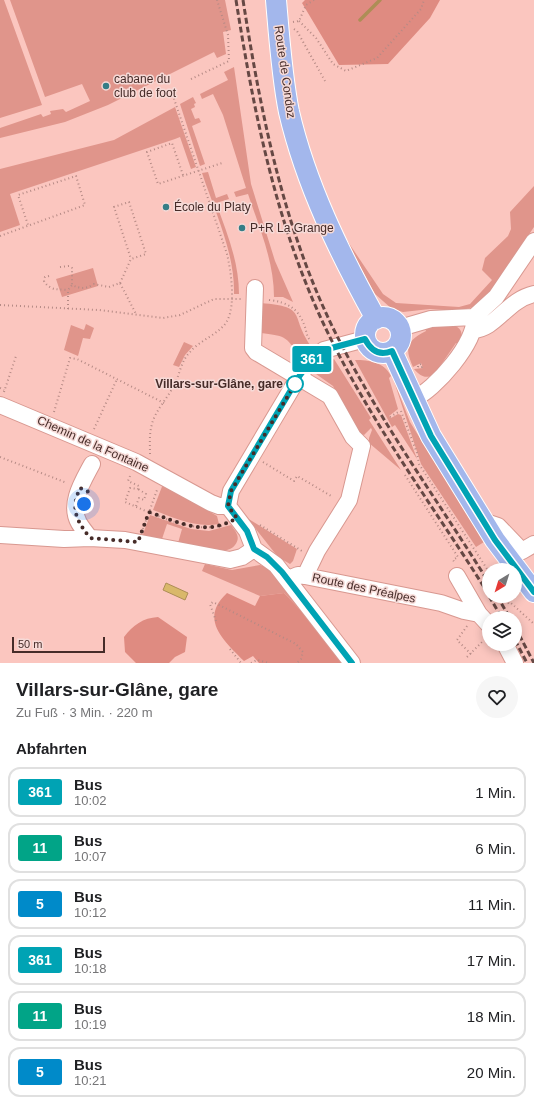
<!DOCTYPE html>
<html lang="de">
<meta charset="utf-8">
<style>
body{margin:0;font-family:Arial,sans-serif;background:#f6f6f6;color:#202124;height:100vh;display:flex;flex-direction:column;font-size:15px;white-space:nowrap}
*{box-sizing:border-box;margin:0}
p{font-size:13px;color:#757577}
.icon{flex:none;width:22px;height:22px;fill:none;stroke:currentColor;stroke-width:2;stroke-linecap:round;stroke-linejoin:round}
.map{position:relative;height:663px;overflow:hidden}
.panel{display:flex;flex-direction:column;background:#fff;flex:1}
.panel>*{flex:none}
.badge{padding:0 8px;border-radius:3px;font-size:14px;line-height:26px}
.needle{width:26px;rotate:218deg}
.tools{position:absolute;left:482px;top:563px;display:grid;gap:8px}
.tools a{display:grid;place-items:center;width:40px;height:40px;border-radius:50%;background:#fff;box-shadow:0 2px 10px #0003;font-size:20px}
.scale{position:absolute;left:12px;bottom:10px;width:93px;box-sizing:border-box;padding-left:4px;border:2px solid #462c29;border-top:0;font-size:11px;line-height:14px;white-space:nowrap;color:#462c29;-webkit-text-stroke:3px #f6dad7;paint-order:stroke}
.you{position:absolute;width:20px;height:20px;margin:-10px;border:3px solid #fff;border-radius:50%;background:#1a73e8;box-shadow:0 0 0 6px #1a73e833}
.map>.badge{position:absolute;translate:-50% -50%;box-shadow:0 0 0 2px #fff}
h2{padding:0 16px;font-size:15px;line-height:36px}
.round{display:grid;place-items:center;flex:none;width:42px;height:42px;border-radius:21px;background:#f6f6f6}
.head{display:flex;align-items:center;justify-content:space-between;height:68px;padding:0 16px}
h1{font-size:19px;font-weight:800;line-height:30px}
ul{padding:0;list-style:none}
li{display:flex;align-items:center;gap:12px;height:50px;margin:0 8px 6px;padding:0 8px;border:2px solid #e0e0e0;border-radius:12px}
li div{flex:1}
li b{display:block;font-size:15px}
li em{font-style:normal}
li .badge{min-width:44px;font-weight:700;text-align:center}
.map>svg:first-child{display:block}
.green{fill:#e0958b}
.forest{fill:#df8b81}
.water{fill:#d9b86a;stroke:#ad8e56}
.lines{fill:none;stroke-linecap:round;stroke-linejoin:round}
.stream{stroke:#ad8e56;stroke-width:3.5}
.minor-casing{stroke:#d89890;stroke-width:18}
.major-casing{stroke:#fff;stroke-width:22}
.path{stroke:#b58a85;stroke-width:2;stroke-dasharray:1 3;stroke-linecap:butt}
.minor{stroke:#fff;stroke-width:16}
.major{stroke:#a3b7ec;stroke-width:20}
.rail{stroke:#664844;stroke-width:3;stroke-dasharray:6 3;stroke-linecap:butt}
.line-casing{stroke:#fff;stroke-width:9}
.line{stroke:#00a3b4;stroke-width:6}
.walk{stroke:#462c29;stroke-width:4;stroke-dasharray:0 7.2}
.poi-dot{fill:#357d86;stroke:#f6dad7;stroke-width:1.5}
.stop-dot{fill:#fff;stroke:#00a3b4;stroke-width:2}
.labels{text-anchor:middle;stroke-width:3;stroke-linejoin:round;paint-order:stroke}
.street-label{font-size:12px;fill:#462c29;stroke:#f6dad7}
.poi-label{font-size:12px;fill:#462c29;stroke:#f6dad7;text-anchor:start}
.stop-label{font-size:12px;font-weight:bold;fill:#462c29;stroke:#f6dad7;text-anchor:end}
</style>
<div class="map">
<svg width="534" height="663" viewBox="0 0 534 663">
<rect width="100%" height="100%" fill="#fbc6bf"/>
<path class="green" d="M0,0H4L42,105L0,118Z
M10,0H225L231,30L223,32L226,54L217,58L214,52L108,105L65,122L0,138V128L41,114L43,117L51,114L50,111L63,109L66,112L90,101L82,84L45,97Z
M234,67L251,184L275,261L293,302L283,297H274C274,261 259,227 248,194L236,197L234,192L246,188L223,115L213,94L202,99L200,94L228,80L224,72Z
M193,97L196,103L194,104L195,107L191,109L195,119L199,118L201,122L192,126L205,164L200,166L180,104Z
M175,107L196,167L191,169L180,137L175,139L10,194L20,225L0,232V169L114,140Z
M208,172L216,198L227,194L229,199L216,203C227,233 239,262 239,294H234C235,253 215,212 202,173Z
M534,186V227L487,297L473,307L459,311L430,309L403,312L392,309L375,294L340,230L383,294L396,303L459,307L470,304L492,280L482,270L485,258L508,236L511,229L510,212Z
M93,268L98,286L62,297L56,279Z
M261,303C309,307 289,315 311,346L303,354L298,356C287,335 283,336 261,333Z
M86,324L94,328L90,339L83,338L78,356L64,350L71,325L84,330Z
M451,324C463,328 463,334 460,345L456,343L434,375C425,379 420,376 414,369L423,368L421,363L413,367C404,347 407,341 426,331L425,328Z
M184,342L193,346L185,355L179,367L173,365Z
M334,359L371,418L369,420L401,470L369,443V438L372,430L371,428L364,435L359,433L333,386L316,374L324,364Z
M355,360C369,360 384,362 391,376L389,378L398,409L389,416L391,418L398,414L401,415L417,459L395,425L392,427Z
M394,381L410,422L484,542L476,547L421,464Z
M163,484L217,516L219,524C195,528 175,518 153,510Z
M150,515L191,529L209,531L231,525C236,532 241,537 235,545C226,558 191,546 178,543L182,529L167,524L162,539L144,536L143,534Z
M247,518L297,549L293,561L290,564L278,557Z
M205,564L232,570L260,565L269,568L306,616L284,593L260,596L202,571Z"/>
<path class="forest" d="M305,0H440L430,18L388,64L339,65L302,3Z
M227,593L255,606L260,596L284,593L306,616L342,663H259L253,656L244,661C223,640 199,619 227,593Z
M158,617L187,637L185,652L175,657L169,663H136L125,652L124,637C133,625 143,618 158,617Z"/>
<path class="water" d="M166,583L188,593L185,600L163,590Z"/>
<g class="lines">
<path class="stream" d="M360,20L380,0"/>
<defs>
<path id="minor" d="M255,288L253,348L256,352L330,396L353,437L362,446L349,500L317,551L305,576
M400,328L431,319L474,317L496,297L534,241
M473,330C496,329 507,300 534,294
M413,399C434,391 478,341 474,317
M0,405L136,462L211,503L219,506H228
M228,506L231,491L298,378L312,359L324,350L365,339
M228,506L247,531L254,549
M483,521L498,526L522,551L534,544
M0,535L64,539L90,538L125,540L230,560L242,557L254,549
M90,538C86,533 82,528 79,523C68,504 83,481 92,464
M254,549L276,565L352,663
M457,576L479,614L489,625
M288,579L298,575L305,576L441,603L464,611L479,614
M505,644L515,663"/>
<path id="major" d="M276,0C279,35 282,78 289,112C306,185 340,254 376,319
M365 335a18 18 0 1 1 36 0a18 18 0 1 1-36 0Z
M392,351L431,436L495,540L534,592"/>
</defs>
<use href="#minor" class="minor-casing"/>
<use href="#major" class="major-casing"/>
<path class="path" d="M299,21L316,38L333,64L346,71L377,58L421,9L424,0
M293,22L299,21L306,5L314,0
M294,29L297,31L325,81
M191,79L229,61L228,35L217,0
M183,175L172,143L147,152L158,184L222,163
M0,236L85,205L76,176L18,195L28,225
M60,267L69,266L72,268V285
M49,276L45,277L44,281C50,291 58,289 68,290
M120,283L131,259L146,254L129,202L114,207L131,259
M269,300C288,302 299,309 305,327C307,333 306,336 311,341
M0,305L99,310L163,318L180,315L214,299H241
M68,309V290L72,285C81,289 86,289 94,284L109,287L120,283L136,314
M418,367V365L421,364L422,367H418
M0,388L4,390
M4,392L16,356
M401,411L417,453L419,464L489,572
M54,412L70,358L77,359L164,403
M390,417L400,411
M94,429L117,379
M150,454C150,444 149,434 152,424C155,411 167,399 173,387C180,376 180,362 190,352C200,340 221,333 227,321C236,305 231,271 227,254L171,90
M0,457L67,483
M263,462L294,481L297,476L333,497
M405,475L458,557L453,560L455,563
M130,476L128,481L139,486L138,489L130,488L125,502C156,515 191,534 225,525
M136,506L139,498L144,500L146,494L138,489
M260,525L302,551
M143,529L157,490
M504,596L509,604L511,603L534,624
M216,621L210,604L213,602L296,644L303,652L301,659L297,663
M467,626L457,640L471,654
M230,649L241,663
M467,657L482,642
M251,663L257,660L269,663"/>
<use href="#minor" class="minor"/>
<use href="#major" class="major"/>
<path class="rail" d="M236,0C254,113 276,225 326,329C371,423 434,507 489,595
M243,0C261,114 283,226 334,330C378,419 437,499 489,583
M489,596L502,618
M497,596L510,618
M515,627L534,663
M515,640L527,663"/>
</g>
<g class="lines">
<defs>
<path id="line" d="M352,663L282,572L267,557L254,549L247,531L228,506L231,491L298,378L312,359L324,350L365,339C371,351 380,356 392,351L431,436L495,540L534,592"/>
</defs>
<use href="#line" class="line-casing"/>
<use href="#line" class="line"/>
<path class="walk" d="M84,504L89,492L80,488C70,510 77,521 90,538L138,542L149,512C181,523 205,537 237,518L228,506L231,491L295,384"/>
</g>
<g class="poi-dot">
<circle cx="106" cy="86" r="4"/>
<circle cx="166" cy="207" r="4"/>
<circle cx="242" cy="228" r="4"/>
</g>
<circle class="stop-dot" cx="295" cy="384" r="8"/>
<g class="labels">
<g class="street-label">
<text transform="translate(285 72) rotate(82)" y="4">Route de Condoz</text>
<text transform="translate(93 444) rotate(24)" y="4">Chemin de la Fontaine</text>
<text transform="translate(364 588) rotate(12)" y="4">Route des Préalpes</text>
</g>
<g class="poi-label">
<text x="114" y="83">cabane du<tspan x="114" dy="14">club de foot</tspan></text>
<text x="174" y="211">École du Platy</text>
<text x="250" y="232">P+R La Grange</text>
</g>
<g class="stop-label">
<text x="283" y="388">Villars-sur-Glâne, gare</text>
</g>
</g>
</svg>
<div class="tools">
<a><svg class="needle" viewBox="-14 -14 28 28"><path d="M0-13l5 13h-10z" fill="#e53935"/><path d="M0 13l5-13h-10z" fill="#757577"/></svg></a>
<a><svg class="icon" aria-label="layers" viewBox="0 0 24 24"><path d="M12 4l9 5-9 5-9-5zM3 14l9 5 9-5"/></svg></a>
</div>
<div class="scale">50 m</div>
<div class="you" style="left:84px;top:504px"></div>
<b class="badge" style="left:312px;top:359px;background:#00a3b4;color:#fff">361</b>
</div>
<section class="panel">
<div class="head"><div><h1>Villars-sur-Glâne, gare</h1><p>Zu Fuß · 3 Min. · 220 m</p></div><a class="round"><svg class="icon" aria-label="heart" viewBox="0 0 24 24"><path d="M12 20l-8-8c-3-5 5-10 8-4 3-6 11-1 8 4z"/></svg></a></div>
<h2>Abfahrten</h2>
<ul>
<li><span class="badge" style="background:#00a3b4;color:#fff">361</span><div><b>Bus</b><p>10:02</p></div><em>1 Min.</em></li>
<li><span class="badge" style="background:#01a487;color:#fff">11</span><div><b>Bus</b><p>10:07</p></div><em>6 Min.</em></li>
<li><span class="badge" style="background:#008ac9;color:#fff">5</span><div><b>Bus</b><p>10:12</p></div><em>11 Min.</em></li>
<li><span class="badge" style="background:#00a3b4;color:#fff">361</span><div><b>Bus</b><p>10:18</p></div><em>17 Min.</em></li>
<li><span class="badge" style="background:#01a487;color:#fff">11</span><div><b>Bus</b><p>10:19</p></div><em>18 Min.</em></li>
<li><span class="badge" style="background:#008ac9;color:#fff">5</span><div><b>Bus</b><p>10:21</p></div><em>20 Min.</em></li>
</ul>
</section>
